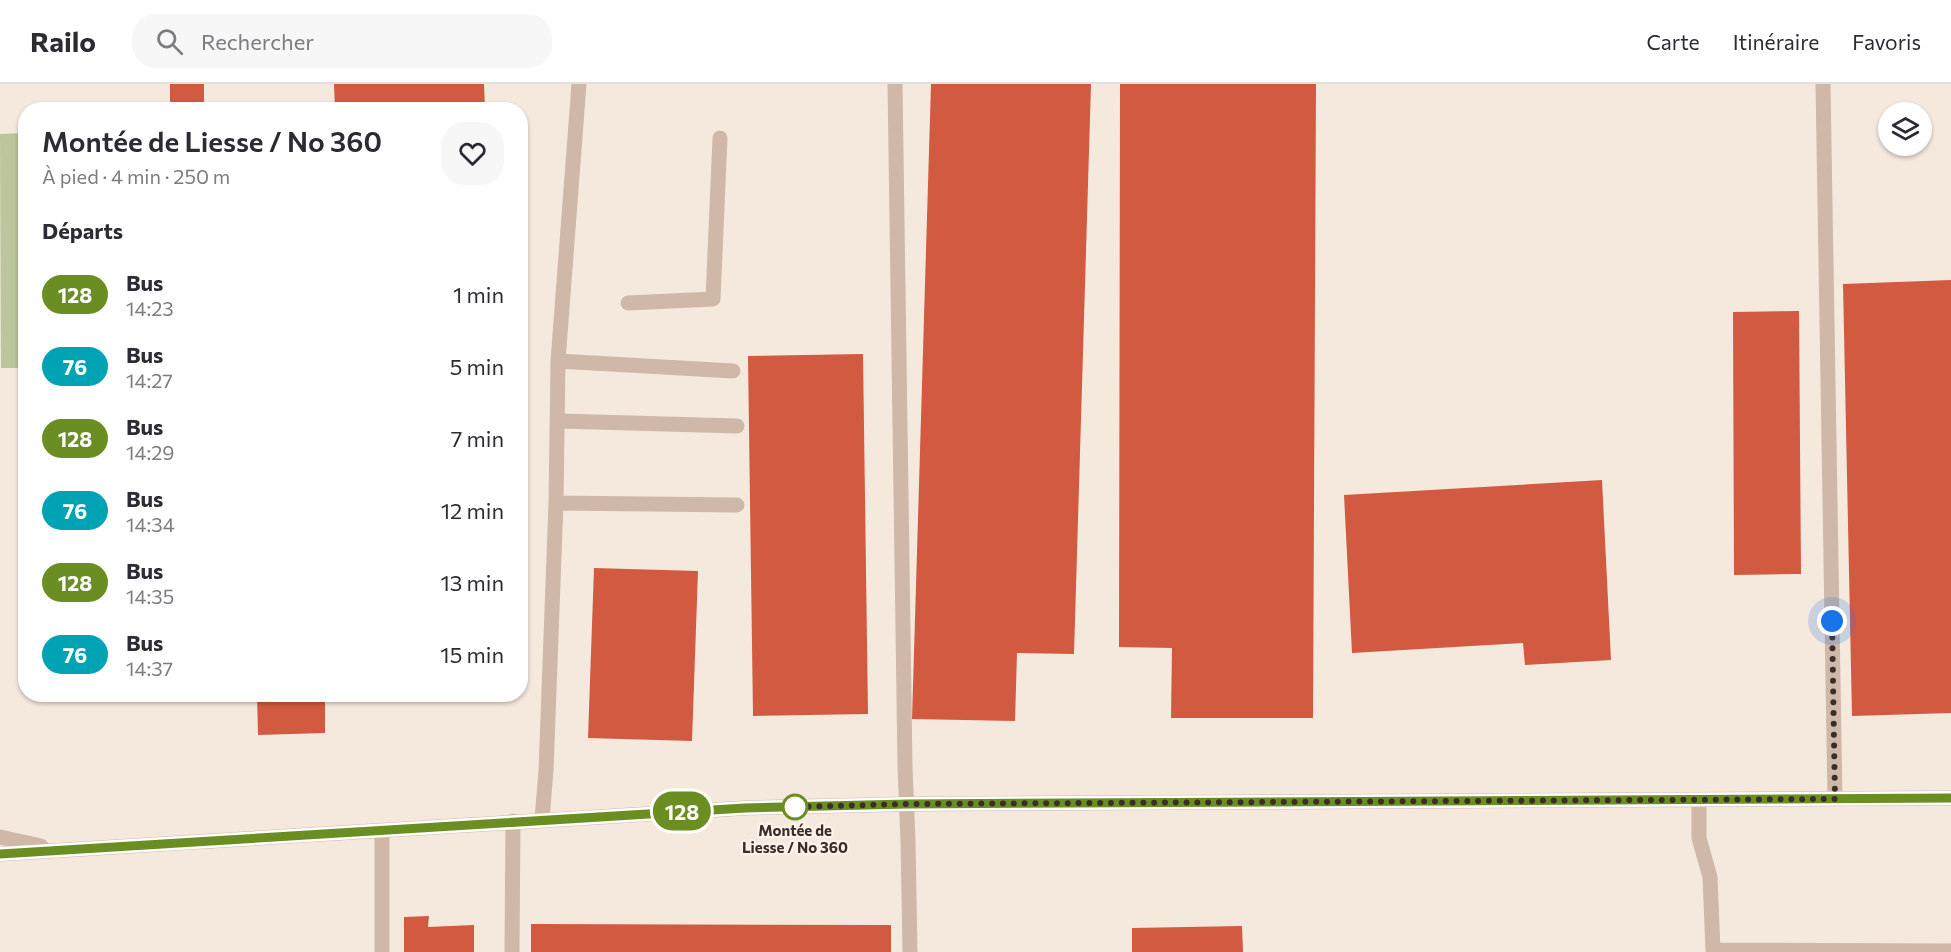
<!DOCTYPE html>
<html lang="fr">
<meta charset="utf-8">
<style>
body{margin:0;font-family:Commissioner,sans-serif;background:#f7f7f7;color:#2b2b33;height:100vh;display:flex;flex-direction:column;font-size:22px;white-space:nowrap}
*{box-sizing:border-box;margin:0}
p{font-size:20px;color:#7c7c81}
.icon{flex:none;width:33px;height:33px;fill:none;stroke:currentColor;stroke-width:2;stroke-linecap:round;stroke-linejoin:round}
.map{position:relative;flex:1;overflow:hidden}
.side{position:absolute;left:18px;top:18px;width:510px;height:600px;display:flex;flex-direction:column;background:#fff;border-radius:24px;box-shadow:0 2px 4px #0004}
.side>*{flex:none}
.badge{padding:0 12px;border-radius:20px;font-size:21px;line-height:39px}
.tools{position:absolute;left:1878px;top:18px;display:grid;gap:12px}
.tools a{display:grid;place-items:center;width:54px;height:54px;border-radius:50%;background:#fff;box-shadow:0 2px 4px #0004;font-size:30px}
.you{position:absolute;width:30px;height:30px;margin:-15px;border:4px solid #fff;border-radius:50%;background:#1a73e8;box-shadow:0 0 0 9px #1a73e833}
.map>.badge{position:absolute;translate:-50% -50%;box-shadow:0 0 0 3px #fff}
h2{padding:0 24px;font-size:22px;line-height:54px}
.round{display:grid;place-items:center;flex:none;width:63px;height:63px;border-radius:24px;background:#f7f7f7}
.summary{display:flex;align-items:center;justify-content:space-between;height:102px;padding:0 24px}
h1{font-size:28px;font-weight:600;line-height:45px}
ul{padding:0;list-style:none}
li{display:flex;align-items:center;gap:18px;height:72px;padding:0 24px}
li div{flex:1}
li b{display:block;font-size:22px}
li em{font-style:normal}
li .badge{min-width:66px;font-weight:700;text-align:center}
header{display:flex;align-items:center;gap:36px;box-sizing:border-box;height:84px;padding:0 30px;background:#fff;border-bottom:2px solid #e1e1e2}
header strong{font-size:28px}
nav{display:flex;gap:33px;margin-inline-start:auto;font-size:21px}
.search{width:420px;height:54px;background:#f7f7f7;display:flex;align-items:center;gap:15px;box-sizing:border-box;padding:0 21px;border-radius:24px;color:#7c7c81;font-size:22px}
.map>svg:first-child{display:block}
.green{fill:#bbc69c}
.building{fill:#d25a40}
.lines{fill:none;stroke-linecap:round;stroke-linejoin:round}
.minor{stroke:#cfb8a8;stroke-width:15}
.line-casing{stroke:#fff;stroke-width:14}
.line{stroke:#6b8e23;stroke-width:9}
.walk{stroke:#3b2e29;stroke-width:6;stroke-dasharray:0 10.8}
.stop-dot{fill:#fff;stroke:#6b8e23;stroke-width:3}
.labels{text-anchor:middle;stroke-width:4.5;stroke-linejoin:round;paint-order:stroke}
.stop-label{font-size:15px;font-weight:bold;fill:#3b2e29;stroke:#fcf3ec}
</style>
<header>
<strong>Railo</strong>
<div class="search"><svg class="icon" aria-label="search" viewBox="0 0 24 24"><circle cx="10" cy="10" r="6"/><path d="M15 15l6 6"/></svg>Rechercher</div>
<nav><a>Carte</a><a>Itinéraire</a><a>Favoris</a></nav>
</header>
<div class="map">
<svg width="1951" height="868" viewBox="0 0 1951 868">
<rect width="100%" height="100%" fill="#f5e9de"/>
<path class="green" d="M25,49V284H1L0,50Z"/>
<path class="building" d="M170,0H204V26H170Z
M334,0H484L485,26H335Z
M931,0H1091L1074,570L1017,569L1015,637L912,635Z
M1120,0H1316L1313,634H1171L1172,564L1119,563Z
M1951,196V629L1852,632L1843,200Z
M1799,227L1801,490L1734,491L1733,228Z
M863,270L868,630L753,632L748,272Z
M1602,396L1611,576L1525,581L1523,559L1352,569L1344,411Z
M594,484L698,487L692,657L588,654Z
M257,610H325V649L258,651Z
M364,610H439V612L364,617Z
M429,832L428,843L474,841V868H404V833Z
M531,840L891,841V868H531Z
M1242,842L1243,868H1132V844Z"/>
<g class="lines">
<path class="minor" d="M895,0L905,682L908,757L910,868
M1823,0L1835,715
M628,219L713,215L720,54
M558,277L733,287
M559,337L737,342
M556,419L737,421
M1699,716V754L1710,793L1713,866L1951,867
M542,735L546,687L556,419L558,277L579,0
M0,753L41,762
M0,770L745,724L907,720L1951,714
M382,868V747
M512,868L513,737"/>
</g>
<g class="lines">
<defs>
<path id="line" d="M0,770L745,724L907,720L1951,714"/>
</defs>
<use href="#line" class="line-casing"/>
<use href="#line" class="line"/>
<path class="walk" d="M795,723H791L907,720L1835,715L1832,537"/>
</g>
<circle class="stop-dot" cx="795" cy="723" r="12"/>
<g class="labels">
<g class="stop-label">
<text x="795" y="752">Montée de<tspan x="795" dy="17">Liesse / No 360</tspan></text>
</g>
</g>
</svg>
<div class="tools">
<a><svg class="icon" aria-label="layers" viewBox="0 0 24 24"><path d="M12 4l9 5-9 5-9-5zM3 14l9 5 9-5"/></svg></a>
</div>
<div class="you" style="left:1832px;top:537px"></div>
<b class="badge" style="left:682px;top:727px;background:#6b8e23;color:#fff">128</b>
<section class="side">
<div class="summary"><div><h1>Montée de Liesse / No 360</h1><p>À pied · 4 min · 250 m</p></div><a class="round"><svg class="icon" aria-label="heart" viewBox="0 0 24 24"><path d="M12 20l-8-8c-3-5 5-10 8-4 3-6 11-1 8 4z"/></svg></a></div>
<h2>Départs</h2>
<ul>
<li><span class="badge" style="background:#6b8e23;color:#fff">128</span><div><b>Bus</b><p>14:23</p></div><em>1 min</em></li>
<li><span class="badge" style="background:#00a3b4;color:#fff">76</span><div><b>Bus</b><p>14:27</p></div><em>5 min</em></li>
<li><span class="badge" style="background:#6b8e23;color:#fff">128</span><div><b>Bus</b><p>14:29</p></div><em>7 min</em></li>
<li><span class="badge" style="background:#00a3b4;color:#fff">76</span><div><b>Bus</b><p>14:34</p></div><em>12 min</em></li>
<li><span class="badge" style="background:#6b8e23;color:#fff">128</span><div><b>Bus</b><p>14:35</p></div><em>13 min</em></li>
<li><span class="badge" style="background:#00a3b4;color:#fff">76</span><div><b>Bus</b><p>14:37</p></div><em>15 min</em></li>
</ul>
</section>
</div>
